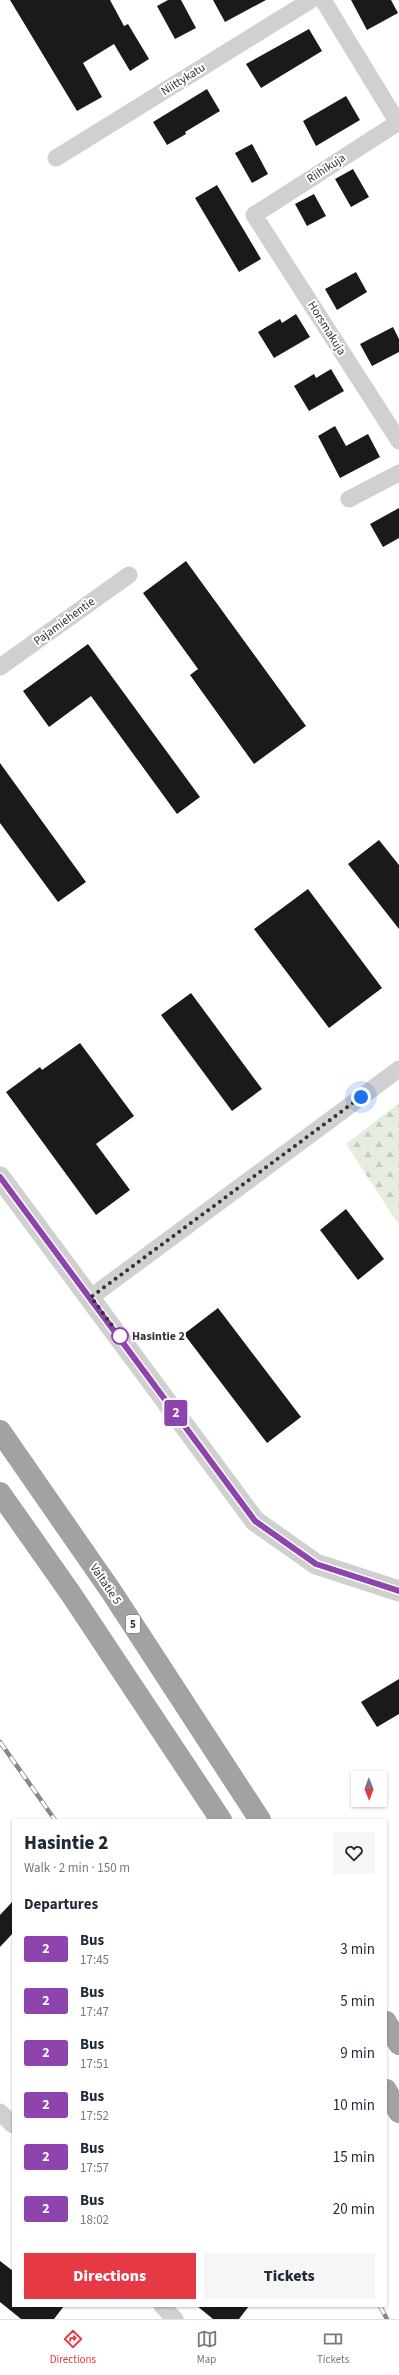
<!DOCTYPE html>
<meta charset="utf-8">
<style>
body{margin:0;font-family:"Source Sans 3",sans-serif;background:#f6f6f7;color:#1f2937;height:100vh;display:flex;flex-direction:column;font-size:15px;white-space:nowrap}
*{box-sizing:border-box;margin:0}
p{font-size:13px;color:#747a83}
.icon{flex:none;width:22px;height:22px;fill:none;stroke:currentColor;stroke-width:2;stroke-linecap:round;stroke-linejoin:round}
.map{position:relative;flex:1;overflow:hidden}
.side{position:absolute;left:12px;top:1819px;width:375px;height:488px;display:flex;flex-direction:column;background:#fff;border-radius:0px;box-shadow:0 1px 3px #0004}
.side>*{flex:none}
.badge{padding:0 8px;border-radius:3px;font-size:14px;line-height:26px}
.needle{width:26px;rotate:179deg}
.fabs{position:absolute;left:351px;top:1771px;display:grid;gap:8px}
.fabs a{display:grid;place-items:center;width:36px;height:36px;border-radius:0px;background:#fff;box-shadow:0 1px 3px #0004;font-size:20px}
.you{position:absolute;width:20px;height:20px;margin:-10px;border:3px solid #fff;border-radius:50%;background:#1a73e8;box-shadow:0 0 0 6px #1a73e833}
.map>.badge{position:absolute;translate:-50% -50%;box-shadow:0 0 0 2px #fff}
h2{padding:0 12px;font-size:15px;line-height:36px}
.round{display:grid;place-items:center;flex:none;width:42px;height:42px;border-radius:0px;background:#f6f6f7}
.summary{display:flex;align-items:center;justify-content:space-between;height:68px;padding:0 12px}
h1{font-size:19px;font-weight:800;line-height:30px}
.button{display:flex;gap:8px;margin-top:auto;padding:8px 12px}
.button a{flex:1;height:46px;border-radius:0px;background:#e63946;color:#fff;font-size:16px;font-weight:800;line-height:46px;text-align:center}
.button a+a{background:#f6f6f7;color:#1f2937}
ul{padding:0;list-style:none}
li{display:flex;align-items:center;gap:12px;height:52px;padding:0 12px}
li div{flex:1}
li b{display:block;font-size:15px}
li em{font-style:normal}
li .badge{min-width:44px;font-weight:700;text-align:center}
.tabs{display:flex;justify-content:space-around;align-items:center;height:56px;border-top:1px solid #e0e1e3;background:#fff;font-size:11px;color:#747a83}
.tabs a{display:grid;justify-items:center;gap:2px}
.tabs .current{color:#e63946}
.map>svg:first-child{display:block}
.forest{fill:url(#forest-firs)}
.building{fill:#1a1a1a}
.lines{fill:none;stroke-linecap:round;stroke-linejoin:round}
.minor{stroke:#d0d0d0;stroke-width:17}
.tertiary{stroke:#d0d0d0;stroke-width:21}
.trunk{stroke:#a2a2a2;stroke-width:22}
.rail-casing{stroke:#888;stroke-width:4.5}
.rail{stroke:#fff;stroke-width:3;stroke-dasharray:9;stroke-linecap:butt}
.line-casing{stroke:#fff;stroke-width:9}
.line{stroke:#8e44ad;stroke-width:6}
.walk{stroke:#333;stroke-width:4;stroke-dasharray:0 7.2}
.stop-dot{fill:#fff;stroke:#8e44ad;stroke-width:2}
.labels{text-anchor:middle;stroke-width:4;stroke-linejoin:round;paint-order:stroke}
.shield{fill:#fff;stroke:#707070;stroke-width:1}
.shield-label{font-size:11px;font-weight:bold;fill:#333}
.street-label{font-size:12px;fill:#333;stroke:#fff}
.stop-label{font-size:12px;font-weight:bold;fill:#333;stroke:#fff;text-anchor:start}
</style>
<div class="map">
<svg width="399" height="2319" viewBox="0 0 399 2319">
<defs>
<pattern id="forest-firs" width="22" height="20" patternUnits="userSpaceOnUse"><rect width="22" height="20" fill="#e6ecdf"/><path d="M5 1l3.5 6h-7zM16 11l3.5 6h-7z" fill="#c6cbc0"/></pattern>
</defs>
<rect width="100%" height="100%" fill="#fff"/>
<path class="forest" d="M399,1103V1225L346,1144Z"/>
<path class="building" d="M10,0H110L124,26L128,24L149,59L130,71L114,44L83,63L102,97L77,111Z
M168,0H181L196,28L175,39L157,6Z
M213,0H266L225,22Z
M351,0H391L398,13L367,30Z
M309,29L322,51L261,88L246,64Z
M207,89L220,111L185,132L186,134L167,145L153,122Z
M346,96L360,120L316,146L303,121Z
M252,144L268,174L252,183L235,153Z
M353,169L369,197L351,207L335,179Z
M217,185L261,259L239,272L195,198Z
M314,194L326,216L307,226L295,204Z
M356,272L367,292L337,310L325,289Z
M296,314L310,337L274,358L258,332L280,319L282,323Z
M393,327L399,339V352L372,366L360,344Z
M331,369L344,391L309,411L294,386L314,374L316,378Z
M335,426L346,446L368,434L380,457L340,478L318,436Z
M399,508V538L383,547L370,524Z
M186,561L306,726L254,764L190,675L198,669L143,593Z
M88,644L200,797L177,814L91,696L49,727L23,691Z
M0,763L86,882L58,902L0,823Z
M379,840L399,865V929L348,864Z
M308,889L382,988L329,1028L254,929Z
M191,993L262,1089L232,1111L161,1015Z
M80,1043L134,1116L96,1144L130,1190L96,1215L6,1092L40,1067L42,1070Z
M346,1209L384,1259L358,1280L320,1230Z
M218,1308L301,1417L267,1443L184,1334Z
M399,1679V1714L377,1727L361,1702Z
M13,1901V1933L0,1947V1915Z
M0,2261L13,2271V2306H64L54,2319H21L0,2302Z
M197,2306H249L239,2319H213Z"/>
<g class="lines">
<path class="minor" d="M323,0L398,123
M399,122L254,215L399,441
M56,158L311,0
M349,499L399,473
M0,667L129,575
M91,1297L399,1069
M0,2112L13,2125
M162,2306L175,2319"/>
<path class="tertiary" d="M0,1177L255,1521L316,1564L399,1591"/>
<path class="trunk" d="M0,1431L111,1591L260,1820
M0,1493L71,1594L221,1820
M386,2022L399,2044
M386,2090L399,2112"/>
<defs>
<path id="rail" d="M0,1742L55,1820
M380,2306L387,2319"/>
</defs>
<use href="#rail" class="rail-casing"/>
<use href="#rail" class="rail"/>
</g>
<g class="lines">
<defs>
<path id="line" d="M0,1177L255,1521L316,1564L399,1591"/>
</defs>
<use href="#line" class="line-casing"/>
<use href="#line" class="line"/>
<path class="walk" d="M120,1336L91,1297L361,1097"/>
</g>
<circle class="stop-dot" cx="120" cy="1336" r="8"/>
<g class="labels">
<rect class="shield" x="126" y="1615" width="14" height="18" rx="3"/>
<g class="shield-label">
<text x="133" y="1628">5</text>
</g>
<g class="street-label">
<text transform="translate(183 79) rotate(-32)" y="4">Niittykatu</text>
<text transform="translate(326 168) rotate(-33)" y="4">Riihikuja</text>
<text transform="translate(327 328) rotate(58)" y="4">Horsmakuja</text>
<text transform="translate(64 621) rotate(-36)" y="4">Pajamiehentie</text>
<text transform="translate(106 1584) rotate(56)" y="4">Valtatie 5</text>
</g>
<g class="stop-label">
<text x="132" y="1340">Hasintie 2</text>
</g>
</g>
</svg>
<div class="fabs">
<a><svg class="needle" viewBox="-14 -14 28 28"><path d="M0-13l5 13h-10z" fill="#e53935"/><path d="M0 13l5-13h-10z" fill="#747a83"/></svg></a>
</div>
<div class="you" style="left:361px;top:1097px"></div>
<b class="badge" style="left:176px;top:1413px;background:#8e44ad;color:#fff">2</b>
<section class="side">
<div class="summary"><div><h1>Hasintie 2</h1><p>Walk · 2 min · 150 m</p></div><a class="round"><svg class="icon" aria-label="heart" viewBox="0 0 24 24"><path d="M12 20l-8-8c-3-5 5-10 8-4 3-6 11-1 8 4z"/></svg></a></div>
<h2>Departures</h2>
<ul>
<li><span class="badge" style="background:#8e44ad;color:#fff">2</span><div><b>Bus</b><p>17:45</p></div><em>3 min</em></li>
<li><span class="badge" style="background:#8e44ad;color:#fff">2</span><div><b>Bus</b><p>17:47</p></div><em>5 min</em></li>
<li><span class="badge" style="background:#8e44ad;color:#fff">2</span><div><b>Bus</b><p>17:51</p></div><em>9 min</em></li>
<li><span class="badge" style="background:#8e44ad;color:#fff">2</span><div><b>Bus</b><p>17:52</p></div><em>10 min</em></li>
<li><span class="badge" style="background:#8e44ad;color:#fff">2</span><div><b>Bus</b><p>17:57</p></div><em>15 min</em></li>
<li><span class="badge" style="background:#8e44ad;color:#fff">2</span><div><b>Bus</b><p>18:02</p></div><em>20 min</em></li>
</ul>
<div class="button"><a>Directions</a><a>Tickets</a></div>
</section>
</div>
<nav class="tabs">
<a class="current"><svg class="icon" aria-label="directions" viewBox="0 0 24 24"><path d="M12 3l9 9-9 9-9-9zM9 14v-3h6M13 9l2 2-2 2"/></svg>Directions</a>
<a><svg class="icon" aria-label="map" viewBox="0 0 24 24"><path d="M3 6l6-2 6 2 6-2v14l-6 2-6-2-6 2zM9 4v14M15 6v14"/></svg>Map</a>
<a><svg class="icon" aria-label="tickets" viewBox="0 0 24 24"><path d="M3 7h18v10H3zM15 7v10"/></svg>Tickets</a>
</nav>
